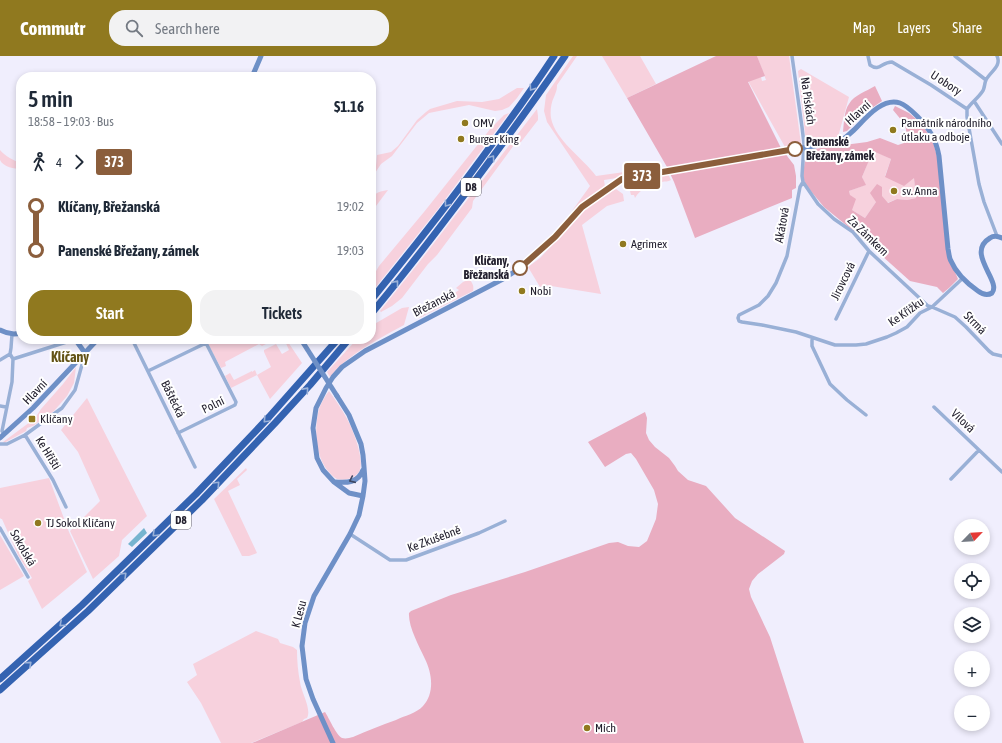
<!DOCTYPE html>
<meta charset="utf-8">
<style>
body{margin:0;font-family:"Asap Condensed",sans-serif;background:#f2f2f3;color:#1f2937;height:100vh;display:flex;flex-direction:column;font-size:15px;white-space:nowrap}
*{box-sizing:border-box;margin:0}
p{font-size:13px;color:#747a83}
.icon{flex:none;width:22px;height:22px;fill:none;stroke:currentColor;stroke-width:2;stroke-linecap:round;stroke-linejoin:round}
.map{position:relative;flex:1;overflow:hidden}
.panel{position:absolute;left:16px;top:16px;width:360px;height:272px;display:flex;flex-direction:column;background:#fff;border-radius:16px;box-shadow:0 2px 6px #0003}
.panel>*{flex:none}
.badge{padding:0 8px;border-radius:3px;font-size:14px;line-height:26px}
.needle{width:26px;rotate:65deg}
.controls{position:absolute;left:954px;top:463px;display:grid;gap:8px}
.controls a{display:grid;place-items:center;width:36px;height:36px;border-radius:50%;background:#fff;box-shadow:0 2px 6px #0003;font-size:20px}
.map>.badge{position:absolute;translate:-50% -50%;box-shadow:0 0 0 2px #fff}
.legs{display:flex;align-items:center;gap:6px;height:44px;padding:0 12px;font-size:13px}
.legs p{margin-inline-start:auto}
.summary{display:flex;align-items:center;justify-content:space-between;height:68px;padding:0 12px}
h1{font-size:22px;font-weight:600;line-height:30px}
.primary-button{display:flex;gap:8px;margin-top:auto;padding:8px 12px}
.primary-button a{flex:1;height:46px;border-radius:16px;background:#90791f;color:#fff;font-size:16px;font-weight:600;line-height:46px;text-align:center}
.primary-button a+a{background:#f2f2f3;color:#1f2937}
ul{padding:0 12px;list-style:none}
li{display:flex;align-items:center;gap:14px;height:44px;font-size:15px}
li i{display:grid;place-items:center;width:6px;height:100%;margin:0 5px;background:currentColor}
li i::after{content:'';width:10px;height:10px;margin:-5px;border:3px solid;border-radius:50%;background:#fff}
li p{margin-inline-start:auto}
li:first-child i{background:linear-gradient(#0000 50%,currentColor 0)}
li:last-child i{background:linear-gradient(currentColor 50%,#0000 0)}
header{display:flex;align-items:center;gap:24px;box-sizing:border-box;height:56px;padding:0 20px;background:#90791f;color:#fff}
header strong{font-size:19px}
nav{display:flex;gap:22px;margin-inline-start:auto;font-size:14px}
.search{width:280px;height:36px;background:#f2f2f3;display:flex;align-items:center;gap:10px;box-sizing:border-box;padding:0 14px;border-radius:16px;color:#747a83;font-size:15px}
.map>svg:first-child{display:block}
.green{fill:#f7d1dd}
.forest{fill:#e9adc1;fill-rule:evenodd}
.water{fill:#76b4cf}
.lines{fill:none;stroke-linecap:round;stroke-linejoin:round}
.street{stroke:#99b0d6;stroke-width:3.5}
.secondary{stroke:#6e90c7;stroke-width:5}
.highway{stroke:#3463b1;stroke-width:7}
.secondary-bridge{stroke:#6e90c7;stroke-width:5}
.oneway{stroke:#9ab1d8}
.oneway2{stroke:#3e4864}
.line-1-casing{stroke:#fff;stroke-width:9}
.line-1{stroke:#8b5e3c;stroke-width:6}
.poi-dot{fill:#90791f;stroke:#fff;stroke-width:1.5}
.stop-1-dot{fill:#fff;stroke:#8b5e3c;stroke-width:2}
.labels{text-anchor:middle;stroke-width:4;stroke-linejoin:round;paint-order:stroke}
.shield{fill:#fff;stroke:#66646d;stroke-width:1}
.shield-label{font-size:11px;font-weight:bold;fill:#24212f}
.street-label{font-size:12px;fill:#24212f;stroke:#fff}
.poi-label{font-size:12px;fill:#24212f;stroke:#fff;text-anchor:start}
.stop-label{font-size:12px;font-weight:bold;fill:#24212f;stroke:#fff;text-anchor:start}
.quarter-label{font-size:14px;font-weight:bold;fill:#625215;stroke:#fff}
</style>
<header>
<strong>Commutr</strong>
<div class="search"><svg class="icon" aria-label="search" viewBox="0 0 24 24"><circle cx="10" cy="10" r="6"/><path d="M15 15l6 6"/></svg>Search here</div>
<nav><a>Map</a><a>Layers</a><a>Share</a></nav>
</header>
<div class="map">
<svg width="1002" height="687" viewBox="0 0 1002 687">
<rect width="100%" height="100%" fill="#f0eefd"/>
<path class="green" d="M573,0H577L557,29C557,34 556,36 554,41C551,47 550,55 551,62C555,84 583,102 596,120L660,111L661,115L604,124L605,131L580,148L572,155L590,130L547,66L544,55L546,39Z
M602,0H640L656,28L627,42Z
M757,0H789L801,88L785,91L748,25L761,21L762,25L766,24Z
M801,13L849,41L838,81L806,86L798,15Z
M517,32H524L517,42L509,51L502,54L495,55L469,49L429,57L417,67L392,100L381,108L375,117L373,123L371,127L376,110L377,99L391,96L398,90L417,64L426,56L430,53L457,45L482,46L499,43Z
M537,53L538,60V64L521,86L514,89L473,145L472,152L437,199L428,208L402,242L392,250L381,256L380,255L421,204Z
M509,57L438,153L371,237V224L379,210L424,156L491,72L504,59Z
M0,94C5,100 14,105 21,107V113C15,113 3,111 0,104C0,102 0,97 0,94Z
M873,94L891,103L885,120L914,122L916,142L907,144L897,143L887,147L882,141L876,146L865,162L852,154L849,135L865,129L862,121Z
M668,118L671,124C668,126 665,125 662,126C651,128 640,133 635,142L634,139H631L629,131L632,127Z
M616,133L623,138L624,145L607,150L582,169L601,238L545,229L540,231L528,211L540,202L585,154L601,141Z
M388,134L373,154C371,139 374,136 388,134Z
M468,224H470C473,228 474,230 473,235L419,262H416L415,259L416,255C430,252 439,249 449,238L452,239L459,234L456,232L463,226Z
M409,251L404,269C382,281 359,293 341,309C337,312 334,317 330,321L327,316L357,283H371V270L402,252Z
M218,283H274L272,285L262,290L259,288L225,306L226,310L221,312L208,288Z
M284,283H286L302,307L270,343L257,319L231,332L225,320L230,317L234,324L252,315V316L255,314L257,319L271,311L264,296V294L276,288L282,298L289,294Z
M76,311L74,327L67,340L54,355L33,370L27,372L26,375L4,387L3,386L26,369L35,362L41,353L63,328Z
M329,335C335,343 341,352 346,361C352,371 364,401 360,413C360,416 357,418 355,420C350,423 343,425 337,423C333,421 331,418 328,415C315,399 314,373 319,353C321,347 325,340 329,335Z
M87,342L147,460L122,484L119,500L93,523L70,475L100,445L78,396L61,374Z
M246,412L247,414L237,423L240,429L228,435L257,497L249,500H242L214,443Z
M49,422L69,476L87,516L42,553L28,525L32,522L18,499L2,463H1L0,462V432Z
M0,479L24,520L0,534Z
M256,575L278,583L280,587L293,591L297,594C297,605 298,616 300,626C301,636 312,653 307,662L304,663L302,666L251,687H221L201,647L187,626L197,619L193,608Z"/>
<path class="forest" d="M716,0H757L765,20L748,26L781,92L794,109L796,120V132L792,134V142L695,182L674,126L667,111L627,42Z
M875,30L882,45L866,56L847,75L843,76C844,67 844,55 849,48C854,39 867,35 875,30Z
M895,50L909,57L922,68L933,86L938,104L948,200L958,223L949,232L943,237L937,231L910,225L862,182L824,151L805,128L803,120L806,94L867,86L880,82L898,89L904,87C910,69 903,67 893,54ZM873,95L891,103L885,121L904,130L914,122L916,142L907,144L897,143L888,147L882,140V131L877,128L870,137L876,146L865,162L852,154L856,143L850,139L849,135L866,129L862,121Z
M645,356L647,362L646,377L649,384L655,391L669,402L675,410L678,415L688,424L706,430L735,462L785,495L784,498L758,518L752,525L749,533L751,541L770,581L804,687H252L325,656C329,662 336,679 342,682C346,683 349,682 353,681C367,675 381,669 396,664C404,660 417,657 423,650C435,637 432,617 425,603C419,590 408,570 409,557L411,555L451,539L525,516L609,487L618,486L628,490L639,491L647,485L656,463L658,448L654,434L636,403L631,397L626,398L605,411L588,386Z"/>
<path class="water" d="M144,472L147,477L132,491L128,488Z"/>
<g class="lines">
<path class="street" d="M792,0L802,71L804,88L802,120L803,126L818,148L834,163L853,176L869,195L928,250L932,251L955,261L966,271L989,295L993,298L1002,300
M868,0L870,9C880,16 881,6 892,6L931,29L967,53
M955,0L986,24
M974,45L1002,88
M967,53V61L979,128L984,146L997,180
M967,53C971,47 978,42 982,36C985,33 984,28 986,24C990,16 1002,10 997,0
M803,126L800,131L787,200L776,227L768,240L759,249L739,259L738,262L739,265L742,266L762,269L796,276L835,289H856L866,288L887,281L896,277L907,271L920,257L932,251L963,222
M836,263L869,195
M813,282L812,284V290L830,328L847,344L866,359
M132,283L195,411
M13,303L76,283
M0,304L10,298
M148,315L206,287L236,346L235,349L178,377
M0,350L6,351
M934,351L979,394
M4,378L2,375L12,326L13,303L10,298L11,292L12,278
M25,379L53,424L66,451
M0,388H7L25,379L62,352L75,334L85,298
M951,423L979,394L1002,416
M0,472L28,521
M350,478L390,504H406L479,477L505,465"/>
<path class="secondary" d="M252,21L261,0
M0,274C7,278 13,279 21,277
M75,283L85,297
M0,382L33,352L98,283
M335,426C347,427 358,427 363,414
M363,440L349,437L334,426L323,414L317,402L313,372L316,352L326,332L333,321L342,311L365,295L503,223L522,211L555,181L582,151L622,123L837,86C844,84 848,79 854,74C865,63 882,41 900,47C906,49 912,55 917,60C929,72 936,83 939,100L948,193C949,197 949,202 951,205C956,217 968,228 978,235C982,238 987,240 992,237C1002,225 965,197 990,182C994,179 998,180 1002,182
M333,687L313,643L306,623L302,590L305,567L314,540L350,478L359,459L363,440L365,425L364,411L363,399L361,388L349,359L337,340"/>
<path class="highway" d="M371,244C411,195 450,146 487,95C510,64 533,32 554,0
M371,258C400,223 428,187 456,150C493,101 530,51 565,0
M0,623L82,549L196,438L269,361L338,283
M0,634L88,555L202,444L276,366L310,329L349,283"/>
<path class="secondary-bridge" d="M302,285L337,340"/>
</g>
<defs><path id="oneway-chevron" d="M-2-3.5L2.5 0L-2 3.5" fill="none" stroke-width="1.6" stroke-linecap="round" stroke-linejoin="round"/></defs>
<g class="oneway">
<use href="#oneway-chevron" transform="translate(532 32) rotate(125)"/>
<use href="#oneway-chevron" transform="translate(492 102) rotate(-54)"/>
<use href="#oneway-chevron" transform="translate(447 148) rotate(127)"/>
<use href="#oneway-chevron" transform="translate(396 227) rotate(-51)"/>
<use href="#oneway-chevron" transform="translate(306 334) rotate(-48)"/>
<use href="#oneway-chevron" transform="translate(266 364) rotate(133)"/>
<use href="#oneway-chevron" transform="translate(217 428) rotate(-46)"/>
<use href="#oneway-chevron" transform="translate(155 478) rotate(136)"/>
<use href="#oneway-chevron" transform="translate(124 519) rotate(-44)"/>
<use href="#oneway-chevron" transform="translate(62 568) rotate(138)"/>
<use href="#oneway-chevron" transform="translate(29 608) rotate(-42)"/>
</g>
<use class="oneway2" href="#oneway-chevron" transform="translate(352 424) rotate(156)"/>
<g class="lines">
<defs>
<path id="line-1" d="M520,212L555,181L582,151L622,123L795,93"/>
</defs>
<use href="#line-1" class="line-1-casing"/>
<use href="#line-1" class="line-1"/>
</g>
<g class="poi-dot">
<circle cx="465" cy="67" r="4"/>
<circle cx="893" cy="74" r="4"/>
<circle cx="461" cy="83" r="4"/>
<circle cx="894" cy="135" r="4"/>
<circle cx="623" cy="188" r="4"/>
<circle cx="522" cy="235" r="4"/>
<rect x="28" y="359" width="8" height="8" rx="2"/>
<circle cx="38" cy="467" r="4"/>
<circle cx="587" cy="672" r="4"/>
</g>
<g class="stop-1-dot">
<circle cx="795" cy="93" r="7"/>
<circle cx="520" cy="212" r="7"/>
</g>
<g class="labels">
<g class="shield">
<rect x="461" y="122" width="20" height="18" rx="3"/>
<rect x="171" y="455" width="20" height="18" rx="3"/>
</g>
<g class="shield-label">
<text x="471" y="135">D8</text>
<text x="181" y="468">D8</text>
</g>
<g class="street-label">
<text transform="translate(946 27) rotate(33)" y="4">U obory</text>
<text transform="translate(808 45) rotate(82)" y="4">Na Pískách</text>
<text transform="translate(858 57) rotate(-42)" y="4">Hlavní</text>
<text transform="translate(782 169) rotate(-80)" y="4">Akátová</text>
<text transform="translate(868 180) rotate(44)" y="4">Za Zámkem</text>
<text transform="translate(843 225) rotate(-64)" y="4">Jirovcová</text>
<text transform="translate(434 247) rotate(-27)" y="4">Břežanská</text>
<text transform="translate(906 256) rotate(-35)" y="4">Ke Křížku</text>
<text transform="translate(975 267) rotate(45)" y="4">Strmá</text>
<text transform="translate(35 336) rotate(-46)" y="4">Hlavní</text>
<text transform="translate(173 343) rotate(64)" y="4">Báštěcká</text>
<text transform="translate(213 349) rotate(-26)" y="4">Polní</text>
<text transform="translate(963 365) rotate(44)" y="4">Vilová</text>
<text transform="translate(48 397) rotate(58)" y="4">Ke Hřišti</text>
<text transform="translate(434 483) rotate(-20)" y="4">Ke Zkušebně</text>
<text transform="translate(23 492) rotate(60)" y="4">Sokolská</text>
<text transform="translate(299 558) rotate(-75)" y="4">K Lesu</text>
</g>
<g class="poi-label">
<text x="473" y="71">OMV</text>
<text x="901" y="71">Památník národního<tspan x="901" dy="14">útlaku a odboje</tspan></text>
<text x="469" y="87">Burger King</text>
<text x="902" y="139">sv. Anna</text>
<text x="631" y="192">Agrimex</text>
<text x="530" y="239">Nobi</text>
<text x="40" y="367">Klíčany</text>
<text x="46" y="471">TJ Sokol Klíčany</text>
<text x="595" y="676">Mích</text>
</g>
<g class="stop-label">
<text x="806" y="90">Panenské<tspan x="806" dy="14">Břežany, zámek</tspan></text>
<text x="509" y="209" text-anchor="end">Klíčany,<tspan x="509" dy="14">Břežanská</tspan></text>
</g>
<g class="quarter-label">
<text x="70" y="306">Klíčany</text>
</g>
</g>
</svg>
<div class="controls">
<a><svg class="needle" viewBox="-14 -14 28 28"><path d="M0-13l5 13h-10z" fill="#e53935"/><path d="M0 13l5-13h-10z" fill="#747a83"/></svg></a>
<a><svg class="icon" aria-label="locate" viewBox="0 0 24 24"><circle cx="12" cy="12" r="6"/><path d="M12 2v4M12 18v4M2 12h4M18 12h4"/></svg></a>
<a><svg class="icon" aria-label="layers" viewBox="0 0 24 24"><path d="M12 4l9 5-9 5-9-5zM3 14l9 5 9-5"/></svg></a>
<a>+</a>
<a>−</a>
</div>
<b class="badge" style="left:642px;top:120px;background:#8b5e3c;color:#fff">373</b>
<section class="panel">
<div class="summary"><div><h1>5 min</h1><p>18:58 – 19:03 · Bus</p></div><b>$1.16</b></div>
<div class="legs"><svg class="icon" aria-label="walk" viewBox="0 0 24 24"><circle cx="13" cy="4" r="2"/><path d="M13 8l-2 6 4 7M11 14l-3 7M7 12l3-4h3l4 4"/></svg>4<svg class="icon" aria-label="forward" viewBox="0 0 24 24"><path d="M9 5l7 7-7 7"/></svg><b class="badge" style="background:#8b5e3c;color:#fff">373</b></div>
<ul>
<li><i style="color:#8b5e3c"></i><b>Klíčany, Břežanská</b><p>19:02</p></li>
<li><i style="color:#8b5e3c"></i><b>Panenské Břežany, zámek</b><p>19:03</p></li>
</ul>
<div class="primary-button"><a>Start</a><a>Tickets</a></div>
</section>
</div>
